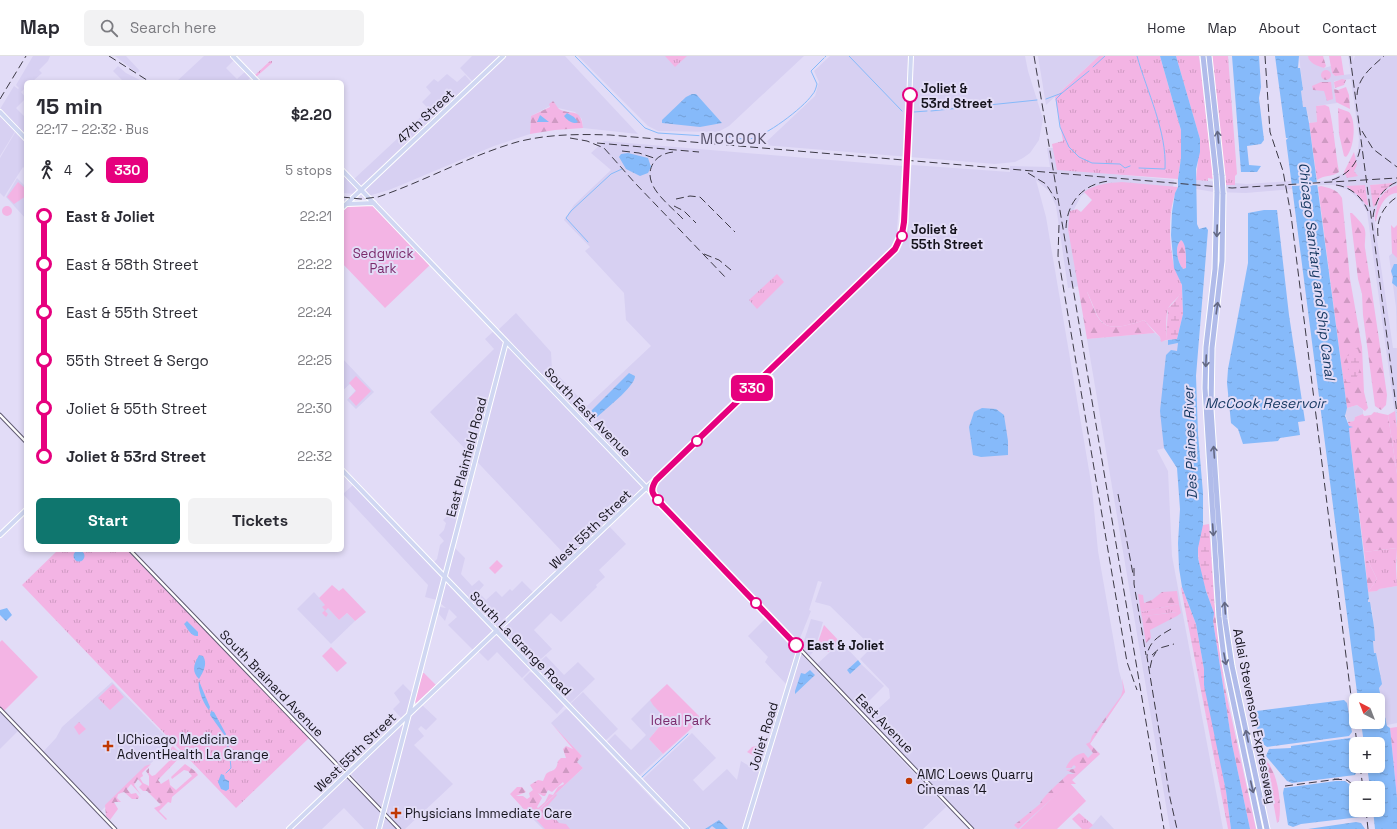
<!DOCTYPE html>
<meta charset="utf-8">
<style>
body{margin:0;font-family:"Space Grotesk",sans-serif;background:#f2f2f3;color:#2b2b33;height:100vh;display:flex;flex-direction:column;font-size:15px;white-space:nowrap}
*{box-sizing:border-box;margin:0}
p{font-size:13px;color:#7c7c81}
.icon{flex:none;width:22px;height:22px;fill:none;stroke:currentColor;stroke-width:2;stroke-linecap:round;stroke-linejoin:round}
.map{position:relative;flex:1;overflow:hidden}
.panel{position:absolute;left:24px;top:24px;width:320px;height:472px;display:flex;flex-direction:column;background:#fff;border-radius:6px;box-shadow:0 2px 6px #0003}
.panel>*{flex:none}
.badge{padding:0 8px;border-radius:6px;font-size:14px;line-height:26px}
.needle{width:26px;rotate:318deg}
.controls{position:absolute;left:1349px;top:637px;display:grid;gap:8px}
.controls a{display:grid;place-items:center;width:36px;height:36px;border-radius:6px;background:#fff;box-shadow:0 2px 6px #0003;font-size:20px}
.map>.badge{position:absolute;translate:-50% -50%;box-shadow:0 0 0 2px #fff}
.legs{display:flex;align-items:center;gap:6px;height:44px;padding:0 12px;font-size:13px}
.legs p{margin-inline-start:auto}
.head{display:flex;align-items:center;justify-content:space-between;height:68px;padding:0 12px}
h1{font-size:22px;font-weight:800;line-height:30px}
.action{display:flex;gap:8px;margin-top:auto;padding:8px 12px}
.action a{flex:1;height:46px;border-radius:6px;background:#0f766e;color:#fff;font-size:16px;font-weight:800;line-height:46px;text-align:center}
.action a+a{background:#f2f2f3;color:#2b2b33}
ul{padding:0 12px;list-style:none}
li{display:flex;align-items:center;gap:14px;height:48px;font-size:15px}
li i{display:grid;place-items:center;width:6px;height:100%;margin:0 5px;background:currentColor}
li i::after{content:'';width:10px;height:10px;margin:-5px;border:3px solid;border-radius:50%;background:#fff}
li p{margin-inline-start:auto}
li:first-child i{background:linear-gradient(#0000 50%,currentColor 0)}
li:last-child i{background:linear-gradient(currentColor 50%,#0000 0)}
header{display:flex;align-items:center;gap:24px;box-sizing:border-box;height:56px;padding:0 20px;background:#fff;border-bottom:1px solid #e1e1e2}
header strong{font-size:19px}
nav{display:flex;gap:22px;margin-inline-start:auto;font-size:14px}
.search{width:280px;height:36px;background:#f2f2f3;display:flex;align-items:center;gap:10px;box-sizing:border-box;padding:0 14px;border-radius:6px;color:#7c7c81;font-size:15px}
.map>svg:first-child{display:block}
.built{fill:#d7d0f2;fill-rule:evenodd}
.grass{fill:url(#grass-tufts)}
.forest{fill:url(#forest-firs);fill-rule:evenodd}
.wetland{fill:url(#wetland-marsh)}
.green{fill:#f3b4e4}
.water{fill:url(#water-ripples);fill-rule:evenodd}
.pier{fill:#e2dcf7}
.lines{fill:none;stroke-linecap:round;stroke-linejoin:round}
.stream{stroke:#86bafa;stroke-width:1}
.minor-casing{stroke:#615c73;stroke-width:4.5}
.major-casing{stroke:#fff;stroke-width:6}
.highway-casing{stroke:#fff;stroke-width:7}
.minor{stroke:#fff;stroke-width:2.5}
.major{stroke:#d0d7f2;stroke-width:4}
.highway{stroke:#b1bcea;stroke-width:5}
.rail{stroke:#3c3945;stroke-width:1;stroke-dasharray:8 4;stroke-linecap:butt}
.major-bridge-casing{stroke:#fff;stroke-width:6;stroke-linecap:butt}
.highway-bridge-casing{stroke:#fff;stroke-width:7;stroke-linecap:butt}
.major-bridge{stroke:#d0d7f2;stroke-width:4}
.highway-bridge{stroke:#b1bcea;stroke-width:5}
.oneway{stroke:#636883}
.line-1-casing{stroke:#fff;stroke-width:9}
.line-1{stroke:#e6007e;stroke-width:6}
.stop-1-dot{fill:#fff;stroke:#e6007e;stroke-width:2}
.poi-dot{fill:#c03802;stroke:#e2dcf7;stroke-width:1.5}
.labels{text-anchor:middle;stroke-width:4;stroke-linejoin:round;paint-order:stroke}
.stop-label{font-size:13px;font-weight:bold;fill:#15131c;stroke:#e2dcf7;text-anchor:start}
.street-label{font-size:13px;fill:#15131c;stroke:#e2dcf7}
.park-label{font-size:13px;fill:#7b2b6c;stroke:#e2dcf7}
.poi-label{font-size:13px;fill:#15131c;stroke:#e2dcf7;text-anchor:start}
.water-label{font-size:14px;font-style:italic;fill:#13365f;stroke:#e2dcf7}
.quarter-label{font-size:15px;letter-spacing:1px;fill:#575268;stroke:#e2dcf7}
</style>
<header>
<strong>Map</strong>
<div class="search"><svg class="icon" aria-label="search" viewBox="0 0 24 24"><circle cx="10" cy="10" r="6"/><path d="M15 15l6 6"/></svg>Search here</div>
<nav><a>Home</a><a>Map</a><a>About</a><a>Contact</a></nav>
</header>
<div class="map">
<svg width="1397" height="773" viewBox="0 0 1397 773">
<defs>
<pattern id="grass-tufts" width="24" height="20" patternUnits="userSpaceOnUse"><rect width="24" height="20" fill="#f3b4e4"/><path d="M3 7l-1-3M5 7V3M7 7l1-3M15 17l-1-3M17 17v-4M19 17l1-3" fill="none" stroke="#cf9ac3"/></pattern>
<pattern id="forest-firs" width="22" height="20" patternUnits="userSpaceOnUse"><rect width="22" height="20" fill="#f3b4e4"/><path d="M5 1l3.5 6h-7zM16 11l3.5 6h-7z" fill="#cf9ac3"/></pattern>
<pattern id="wetland-marsh" width="20" height="14" patternUnits="userSpaceOnUse"><rect width="20" height="14" fill="#f3b4e4"/><path d="M1 5h8M5 5V1M11 12h8M15 12V8" fill="none" stroke="#cf9ac3"/></pattern>
<pattern id="water-ripples" width="26" height="14" patternUnits="userSpaceOnUse"><rect width="26" height="14" fill="#86bafa"/><path d="M2 4q2-2 4 0t4 0M15 11q2-2 4 0t4 0" fill="none" stroke="#739fd6"/></pattern>
</defs>
<rect width="100%" height="100%" fill="#e2dcf7"/>
<path class="built" d="M33,0H50L48,5L39,14L42,17L32,26H26V31L21,36L26,42L16,52L26,62V82L0,53L14,30L18,33L19,32L16,29Z
M115,0H126L140,15L137,17Z
M204,0H234L236,2L226,12L237,23L247,14L252,20L246,26H176Z
M472,0H502L474,27L460,12Z
M507,0H565L638,78L583,72L582,63L575,56L550,50L531,60L530,78L494,90L389,134L368,140L362,134Z
M578,0H804L729,70L718,76L658,75L648,70Z
M830,0H1025L1028,15L1043,63L1039,84L1030,97L1023,102L1015,106L995,108L763,89L815,40L819,26L814,15Z
M1038,0H1099L1046,49Z
M1299,0H1308L1310,5L1324,12L1331,10L1332,17L1335,20L1351,18L1348,0H1353V5L1355,0H1397V129L1389,132L1381,140L1374,163L1393,292H1397V372L1367,156L1360,144L1348,134L1334,129H1318L1317,126L1329,124L1346,116L1358,95L1359,83L1351,23L1334,25L1335,40L1337,47L1316,50L1317,66L1310,67L1306,51H1303L1302,46L1301,35L1303,34ZM1392,127L1381,138L1375,151L1370,129ZM1365,129L1366,149L1361,141L1347,131Z
M118,10L126,17L144,26H124L113,15Z
M447,18L457,26L465,19L473,28L437,62L422,46L431,37L426,31L434,23L438,26Z
M427,55L435,62L361,132L354,123Z
M0,57L16,74L0,100Z
M16,75L26,84V114L23,111L4,141L0,137V102Z
M604,85L902,110L896,186L570,504L430,356L494,293L485,283L496,273L498,274L516,257L551,296L552,313L587,350L651,290L626,264L624,237L585,195L590,191L564,164L574,149L611,114L591,97Z
M1047,92H1054L1060,113L1174,124L1173,132L1086,136L1081,140L1071,159L1080,230L1068,232L1056,150L1049,135L1036,124L1046,161L1092,432L1098,495L1119,615L1125,636L1090,688L1100,698L1020,773H974L867,663L890,642L889,633L860,603L872,591L830,550L815,546L822,526L818,525L809,554L811,555L798,587L652,434L660,423L895,196L901,186L906,171L909,111L912,109L1010,116V110L1050,111Z
M342,114L361,134L356,138L342,137Z
M17,122L26,131V163L6,141Z
M1196,124L1247,128L1291,125L1292,133L1246,137L1214,136L1196,133Z
M1397,193V283L1396,251L1389,200Z
M1155,277L1160,281L1161,285L1168,284V289L1178,287L1172,390L1157,394L1168,415L1172,500L1223,773H1170L1087,283Z
M342,302L374,336L356,353L347,344L356,334L350,328L342,335Z
M1357,349L1363,354V358L1355,361L1354,365L1348,366L1345,357L1347,352Z
M354,428L443,522L437,544L425,541L428,529L343,438Z
M452,455L459,463L445,521L432,508L437,503L440,489L444,485L439,479L444,474L446,467L443,464Z
M609,470L626,488L599,514L605,521L596,529L597,531L561,566L551,557L534,574L552,593L532,611L499,575Z
M455,492L465,502L461,518L472,530L479,524L484,529L478,536L486,544L496,535L502,541L510,533L512,535L522,525L535,538L497,574L447,521Z
M445,523L497,576L475,596L448,569L457,561L449,553L445,565L439,558L440,551L446,552L440,547Z
M1397,530V667L1387,669L1379,631L1381,630L1380,614L1376,597H1374L1373,585H1375V580L1372,553L1367,544L1369,543L1368,536L1377,535L1378,533Z
M314,536L339,564L347,557L355,565L331,588L297,553Z
M767,561L797,593L786,628L765,606L768,601L748,580Z
M811,563L823,566L817,586L820,589L809,600L802,591Z
M498,576L532,612L522,622L497,596L488,605L478,595Z
M841,586L858,604L847,614L850,617L861,608L884,630L859,655L816,609Z
M800,597L946,751L923,773H748Z
M546,600L564,619L578,606L595,623L568,649L533,612Z
M530,616L534,617L564,650L557,658L523,623Z
M112,626L172,687L101,755L43,696L56,682L62,671Z
M403,628L414,639L410,657L403,664L393,653L400,646L394,637Z
M583,636L618,673L604,686L569,649Z
M650,644L666,663L649,683L663,698L639,720L607,686L615,678L631,694L646,679L631,663Z
M422,649L437,663L426,674L421,670L418,673L424,680L414,689L453,728L405,773H401L386,756L410,662Z
M566,653L568,654L657,748L683,773H543L531,761L583,712L577,706L582,700L551,667Z
M0,656L18,675L0,693Z
M402,668L405,670L384,750L381,751L351,718Z
M692,677L716,702L693,724L703,735L727,713L737,724L741,705L759,716L742,773H690L642,724Z
M345,722H348L379,755L381,760L378,773H364L344,752L322,773H291Z
M1101,759L1114,773H1089Z
M385,760L398,773H381Z"/>
<path class="grass" d="M665,0H687L675,11Z
M1099,0H1160L1181,74V102L1178,123L1057,114L1052,88L1063,85L1055,41Z
M1176,0H1199L1212,112L1213,123L1208,122V125L1196,124L1200,83Z
M1212,0H1228L1237,118L1235,120V129H1225Z
M270,5H272V7L256,21L255,19Z
M1122,126L1178,131C1167,153 1169,187 1174,210C1176,217 1181,224 1182,230C1182,242 1171,245 1168,253C1165,262 1167,275 1166,284L1161,286L1160,281L1144,264C1137,267 1130,268 1123,270C1096,275 1097,254 1087,236H1079L1068,173L1070,155L1077,153L1081,156L1092,144L1084,136C1096,128 1107,127 1122,126Z
M1365,129L1368,149H1366L1360,141L1346,130Z
M1397,129V137C1383,138 1378,155 1376,166C1374,162 1375,161 1376,156C1378,142 1383,134 1397,129Z
M2 155a5 5 0 1 1 10 0a5 5 0 1 1-10 0Z
M1391,169L1394,172L1397,169V202L1392,197Z
M777,218L784,226L757,253L749,244Z
M1395,355L1397,372V418L1388,359Z
M1397,492L1396,511L1397,530L1379,533L1377,535L1368,536L1377,523L1368,505H1365L1364,496Z
M58,494H128L309,682L236,752L22,529Z
M1179,548L1181,557L1177,560L1176,556L1145,560L1142,562L1141,556Z
M113,628L124,641L110,654L98,642Z
M79,666L86,673L79,679L74,671Z
M556,738L557,739L544,754L551,761H554L559,767L566,768L570,773H545L533,760Z
M1079,757L1093,769L1089,773H1082L1072,763Z"/>
<path class="forest" d="M1308,0H1323L1326,10L1324,12C1318,10 1308,7 1308,0Z
M1329,0H1341L1344,19L1335,20L1332,17Z
M1321 19a5 5 0 1 1 10 0a5 5 0 1 1-10 0Z
M1342,23L1346,24L1344,29L1335,32L1334,26Z
M1321,26H1331L1333,43L1327,45L1324,35L1313,34L1312,30Z
M1346,31L1349,39L1350,53L1336,46L1334,33L1338,34Z
M553,45C555,47 557,51 559,53C572,60 581,51 583,72L555,74L530,78L531,60L550,51L549,48Z
M1325,49L1329,51C1334,72 1335,94 1339,116C1332,121 1324,119 1317,124L1309,67L1317,66L1316,50Z
M1338,52L1349,56C1357,65 1354,93 1346,101L1344,100L1339,78Z
M1354,96L1357,109L1354,115L1358,120L1347,122L1344,116Z
M1321,130C1329,132 1337,133 1342,142L1350,223L1362,291L1364,336L1368,352L1365,355L1357,349L1347,352L1318,131Z
M1350,157H1352C1356,161 1361,166 1364,171C1367,178 1364,185 1365,192C1373,241 1380,290 1387,339L1386,349L1381,354L1375,350L1363,259L1362,238L1358,223Z
M1181,184C1187,187 1186,204 1186,212L1183,213C1177,206 1174,190 1181,184Z
M1079,236H1087C1096,254 1096,275 1123,270C1130,268 1137,267 1144,264L1155,277L1087,283Z
M1374,356L1388,359L1397,418V492L1364,496L1350,383L1349,372L1352,371H1349L1348,366L1354,365L1355,361L1363,358L1364,360L1371,359Z
M1365,505H1368L1377,523L1368,536Z
M1177,535L1179,548L1141,556L1138,538L1143,539L1144,547L1152,544L1162,536Z
M1214,541L1218,583L1225,632L1256,773H1250L1232,688L1218,598L1213,565Z
M1177,556V560L1150,574L1151,582L1146,587L1142,562L1145,560Z
M1122,622L1125,636L1090,688L1100,698L1072,724L1076,728H1068L1018,773L1014,769L1040,748C1041,742 1062,724 1068,718H1075L1066,714L1074,713L1076,711L1074,709L1071,712H1066C1068,705 1077,697 1084,697L1088,702L1093,697L1086,688L1090,686L1092,680L1121,640L1123,633Z
M552,668L582,700L577,706L583,712L531,761L510,738L517,731H522L526,736L516,740H523L527,743L530,741L529,737L533,734L530,729L538,724L543,725L546,718C552,713 556,717 558,705L561,702H566L563,693L566,690L573,693ZM563,726L564,728L558,731L553,739L549,738L545,746L538,752L537,751L542,742L538,737L543,740H545L548,734L552,736Z
M1397,671V742L1390,672Z
M173,690L182,699L158,724L161,728L169,723L170,729L176,734L192,720L188,715L184,714L172,723L171,721L185,708L195,715L198,719L172,741L171,747L168,746L159,755L167,763L166,764L154,752L161,749L147,735H143L139,731L142,728L138,723L134,729L141,739L131,728L127,733L131,738L136,737L139,741L138,743H132L124,736L118,738L117,742L121,746H114L118,753L110,764L106,760L105,749L145,710L151,708L142,717L143,720L140,722L143,727L149,730V720L146,715L149,712V717L152,720L155,719L175,699L173,693L167,698L165,697Z
M1267,705C1278,719 1282,746 1279,765L1277,767L1266,707Z"/>
<path class="wetland" d="M1393,127L1381,138L1374,151L1373,150L1370,129Z
M1182,229L1183,258L1177,283L1166,284L1168,252C1176,245 1181,239 1182,229Z
M1357,292C1362,301 1361,315 1355,324L1348,327L1344,323V318L1350,311L1346,301L1351,295Z
M1209,468L1214,541V557C1207,537 1198,515 1198,494C1198,486 1201,477 1203,469Z
M1182,531L1196,568L1204,613L1205,634L1210,650L1226,735L1231,773H1228L1181,532Z"/>
<path class="green" d="M18,126L26,133V140L14,148L7,141Z
M350,149L373,150L430,209L385,252L342,207V156Z
M356,320L371,335L356,350L349,342L356,335L349,327Z
M497,504L503,510L495,518L489,512Z
M332,529L339,535L343,532L366,556L355,565L347,557L339,564L328,552L325,555L328,558L326,561L322,557L325,554L322,551L325,549L319,542Z
M824,569L840,586L828,596L818,586Z
M2,584L38,621L4,655L0,651V586Z
M331,591L347,607L337,616L322,600Z
M423,617H424L436,629L416,647L414,645Z
M667,628L702,663L663,698L649,683L666,663L653,649L650,644Z
M756,690L765,693L762,704L747,696L752,691Z
M1069,726L1086,745L1057,773H1020Z"/>
<path class="water" d="M1160,0H1176L1200,83V96L1196,113L1197,168L1199,173L1206,171L1208,174L1196,320L1198,378L1203,437V469L1198,492V502L1206,535L1214,557L1213,565L1232,688L1250,773H1231L1226,735L1204,629V613L1196,568L1182,531L1179,512L1178,487L1180,453L1177,412L1164,392L1162,374L1160,355L1166,299L1171,294L1177,295L1178,287L1168,289V284L1177,283L1183,258L1182,229L1174,212L1171,179L1172,156L1175,137L1178,131V123L1181,102V74ZM1181,184C1187,188 1186,204 1186,212L1183,213C1177,206 1174,190 1181,184Z
M1232,0H1259L1261,31L1259,42L1264,84L1261,88L1247,90L1249,109L1261,110L1257,116H1241Z
M1275,0H1299L1298,12H1300L1303,34L1301,35L1303,51H1306L1309,67L1347,352L1345,360L1349,370L1353,371L1349,372L1350,383L1369,543L1368,544V546H1370C1372,559 1375,572 1375,585H1373L1374,597H1376L1382,628L1379,632L1387,670L1390,672L1397,742V773H1375L1373,754H1378V732H1370L1367,710H1378V688H1364L1361,666H1378V644H1358L1286,84L1288,82H1286Z
M692,38H696L722,67L700,71L662,67V64L686,41Z
M567,57L574,61L578,66C573,69 567,64 564,60Z
M540,59L549,66H537Z
M628,97L648,102L651,111L648,117L640,120L626,113L619,101L621,98Z
M1264,154H1277L1289,259L1305,365L1298,366L1300,379L1280,382L1278,385L1243,388L1238,373L1231,367L1227,327L1228,313L1248,207V157Z
M1394,208H1397V231L1392,227L1393,221L1391,215Z
M629,317L635,320C635,331 604,354 595,363L589,359L590,356Z
M982,352L996,353L1004,359L1008,385V399L981,401L973,399L969,371L974,356Z
M73.5 500a5.5 5.5 0 1 1 11 0a5.5 5.5 0 1 1-11 0Z
M7,552L12,559L6,565L0,559V554Z
M187,565L198,576V580C191,581 188,573 184,568Z
M199,599L203,600C208,608 203,616 199,623C191,615 194,608 199,599Z
M858,604L861,608L850,618L847,614Z
M810,614L815,619L795,638V635L801,617L805,618Z
M199,625L210,651L209,654C204,649 197,632 199,625Z
M1344,644L1347,647L1352,676L1349,680L1267,691L1263,688L1253,661L1257,655Z
M211,655L214,656L226,678L225,680L210,659Z
M1350,682L1353,685L1357,715L1355,719L1292,727L1287,725L1266,700L1269,693L1291,692V690Z
M221,718L224,719L225,723L229,725V733L226,735L221,733L218,726Z
M1336,725H1345L1356,733V754H1361L1360,761L1301,768L1293,771L1288,769L1283,737L1284,732Z
M719,764L728,773H716L712,770L709,773H705Z
M1356,766L1361,767L1365,773H1308Z"/>
<path class="pier" d="M1317,126L1318,129L1291,130V128Z"/>
<g class="lines">
<path class="stream" d="M575,0L645,72L658,77L705,80
M849,0L902,55
M1137,0C1147,36 1167,75 1165,113L1139,112
M825,1L826,0
M1093,11L1105,0
M1062,37L1056,43L1060,71L1069,91L1079,101L1092,107L1120,108L1125,112L1130,110
M1046,43L1062,37L1089,15
M931,55L1037,44
M914,56L927,55
M709,80C723,77 735,84 749,83C765,81 803,52 812,39C815,36 816,32 817,28L811,15L824,2
M588,186L566,162L571,155L611,118L622,113
M226,682L228,691
M228,693L229,701
M226,717L231,712L230,702
M641,722L688,678"/>
<defs>
<path id="minor" d="M0,359L26,386
M130,494L399,773
M800,593L972,773
M0,653L115,773"/>
<path id="major" d="M233,0L258,26
M0,56L26,83
M907,92L911,0
M342,114L800,592L745,773
M347,148L374,147
M342,152L503,0
M342,414L687,773
M0,479L26,454
M289,773L891,198C910,174 905,140 906,111
M379,773L506,286"/>
<path id="highway" d="M1203,0L1216,119
M1209,0L1222,120
M1217,136L1215,213L1206,291L1205,332L1219,561L1224,602L1260,773
M1223,137L1222,205L1212,292L1211,353L1225,563L1232,610L1267,773"/>
</defs>
<use href="#minor" class="minor-casing"/>
<use href="#major" class="major-casing"/>
<use href="#highway" class="highway-casing"/>
<use href="#minor" class="minor"/>
<use href="#major" class="major"/>
<use href="#highway" class="highway"/>
<path class="rail" d="M109,0L150,26
M1034,0L1164,773
M1265,0L1270,76L1283,115L1291,159L1357,688
M1350,0L1397,357
M1357,39C1358,21 1372,11 1384,0
M0,43L26,0
M1362,75L1373,93L1397,111
M570,82L587,85L604,92L635,127L727,223
M597,87L699,96
M622,95L639,97L657,103
M673,96C665,97 658,100 654,106C639,128 670,149 683,163
M1028,117L1046,128L1056,144
M1332,124C1347,119 1357,109 1360,93
M1336,129C1351,131 1362,141 1368,155
M342,141L361,143L378,141C425,125 469,100 517,86C548,78 579,78 610,79L1232,132L1397,122
M676,143L690,140L700,141L735,176
M674,150L684,155L696,167
M1373,161C1375,145 1382,132 1397,126
M1059,169L1058,200L1127,606L1137,634
M1066,172C1067,146 1083,128 1109,125
M1378,180C1376,164 1383,150 1397,141
M704,198L719,204L731,214
M1118,438L1133,518
M1134,512V528L1146,599
M1171,573C1159,580 1148,586 1147,601L1170,742L1177,773
M1152,599L1160,592L1174,588
M1150,612L1152,603L1156,596
M1360,710L1363,732
M1334,723L1347,724L1357,732
M1285,730L1339,723
M1366,754L1368,773"/>
<defs>
<path id="major-bridge" d="M906,111L907,92"/>
<path id="highway-bridge" d="M1216,119L1217,136
M1222,120L1223,137"/>
</defs>
<use href="#major-bridge" class="major-bridge-casing"/>
<use href="#highway-bridge" class="highway-bridge-casing"/>
<use href="#major-bridge" class="major-bridge"/>
<use href="#highway-bridge" class="highway-bridge"/>
</g>
<defs><path id="oneway-shaft" d="M-6 0H5M1.5-3L5.5 0L1.5 3" fill="none" stroke-width="1.6" stroke-linecap="round" stroke-linejoin="round"/></defs>
<g class="oneway">
<use href="#oneway-shaft" transform="translate(1218 81) rotate(-96)"/>
<use href="#oneway-shaft" transform="translate(1217 175) rotate(92)"/>
<use href="#oneway-shaft" transform="translate(1217 252) rotate(-82)"/>
<use href="#oneway-shaft" transform="translate(1206 305) rotate(93)"/>
<use href="#oneway-shaft" transform="translate(1214 396) rotate(-94)"/>
<use href="#oneway-shaft" transform="translate(1213 474) rotate(86)"/>
<use href="#oneway-shaft" transform="translate(1225 552) rotate(-94)"/>
<use href="#oneway-shaft" transform="translate(1225 603) rotate(79)"/>
<use href="#oneway-shaft" transform="translate(1247 680) rotate(-102)"/>
<use href="#oneway-shaft" transform="translate(1252 731) rotate(77)"/>
</g>
<g class="lines">
<defs>
<path id="line-1" d="M796,589L663,450C654,439 648,437 656,424L895,193L902,178L904,166L910,39"/>
</defs>
<use href="#line-1" class="line-1-casing"/>
<use href="#line-1" class="line-1"/>
</g>
<g class="stop-1-dot">
<circle cx="910" cy="39" r="7"/>
<circle cx="902" cy="180" r="5"/>
<circle cx="697" cy="385" r="5"/>
<circle cx="658" cy="444" r="5"/>
<circle cx="756" cy="547" r="5"/>
<circle cx="796" cy="589" r="7"/>
</g>
<g class="poi-dot">
<path d="M106 684h4v4h4v4h-4v4h-4v-4h-4v-4h4z"/>
<circle cx="909" cy="725" r="4"/>
<path d="M394 751h4v4h4v4h-4v4h-4v-4h-4v-4h4z"/>
</g>
<g class="labels">
<g class="stop-label">
<text x="921" y="37">Joliet &amp;<tspan x="921" dy="15">53rd Street</tspan></text>
<text x="911" y="178">Joliet &amp;<tspan x="911" dy="15">55th Street</tspan></text>
<text x="807" y="594">East &amp; Joliet</text>
</g>
<g class="street-label">
<text transform="translate(425 60) rotate(-43)" y="5">47th Street</text>
<text transform="translate(588 356) rotate(46)" y="5">South East Avenue</text>
<text transform="translate(466 401) rotate(-75)" y="5">East Plainfield Road</text>
<text transform="translate(590 473) rotate(-44)" y="5">West 55th Street</text>
<text transform="translate(521 587) rotate(46)" y="5">South La Grange Road</text>
<text transform="translate(272 627) rotate(46)" y="5">South Brainard Avenue</text>
<text transform="translate(1255 660) rotate(79)" y="5">Adlai Stevenson Expressway</text>
<text transform="translate(885 667) rotate(46)" y="5">East Avenue</text>
<text transform="translate(763 680) rotate(-73)" y="5">Joliet Road</text>
<text transform="translate(355 696) rotate(-44)" y="5">West 55th Street</text>
</g>
<g class="park-label">
<text x="383" y="202">Sedgwick<tspan x="383" dy="15">Park</tspan></text>
<text x="681" y="669">Ideal Park</text>
</g>
<g class="poi-label">
<text x="117" y="688">UChicago Medicine<tspan x="117" dy="15">AdventHealth La Grange</tspan></text>
<text x="917" y="723">AMC Loews Quarry<tspan x="917" dy="15">Cinemas 14</tspan></text>
<text x="405" y="762">Physicians Immediate Care</text>
</g>
<g class="water-label">
<text transform="translate(1317 215) rotate(83)" y="5">Chicago Sanitary and Ship Canal</text>
<text x="1265" y="352">McCook Reservoir</text>
<text transform="translate(1190 387) rotate(-92)" y="5">Des Plaines River</text>
</g>
<g class="quarter-label">
<text x="734" y="88">MCCOOK</text>
</g>
</g>
</svg>
<div class="controls">
<a><svg class="needle" viewBox="-14 -14 28 28"><path d="M0-13l5 13h-10z" fill="#e53935"/><path d="M0 13l5-13h-10z" fill="#7c7c81"/></svg></a>
<a>+</a>
<a>−</a>
</div>
<b class="badge" style="left:752px;top:332px;background:#e6007e;color:#fff">330</b>
<section class="panel">
<div class="head"><div><h1>15 min</h1><p>22:17 – 22:32 · Bus</p></div><b>$2.20</b></div>
<div class="legs"><svg class="icon" aria-label="walk" viewBox="0 0 24 24"><circle cx="13" cy="4" r="2"/><path d="M13 8l-2 6 4 7M11 14l-3 7M7 12l3-4h3l4 4"/></svg>4<svg class="icon" aria-label="forward" viewBox="0 0 24 24"><path d="M9 5l7 7-7 7"/></svg><b class="badge" style="background:#e6007e;color:#fff">330</b><p>5 stops</p></div>
<ul>
<li><i style="color:#e6007e"></i><b>East &amp; Joliet</b><p>22:21</p></li>
<li><i style="color:#e6007e"></i><span>East &amp; 58th Street</span><p>22:22</p></li>
<li><i style="color:#e6007e"></i><span>East &amp; 55th Street</span><p>22:24</p></li>
<li><i style="color:#e6007e"></i><span>55th Street &amp; Sergo</span><p>22:25</p></li>
<li><i style="color:#e6007e"></i><span>Joliet &amp; 55th Street</span><p>22:30</p></li>
<li><i style="color:#e6007e"></i><b>Joliet &amp; 53rd Street</b><p>22:32</p></li>
</ul>
<div class="action"><a>Start</a><a>Tickets</a></div>
</section>
</div>
